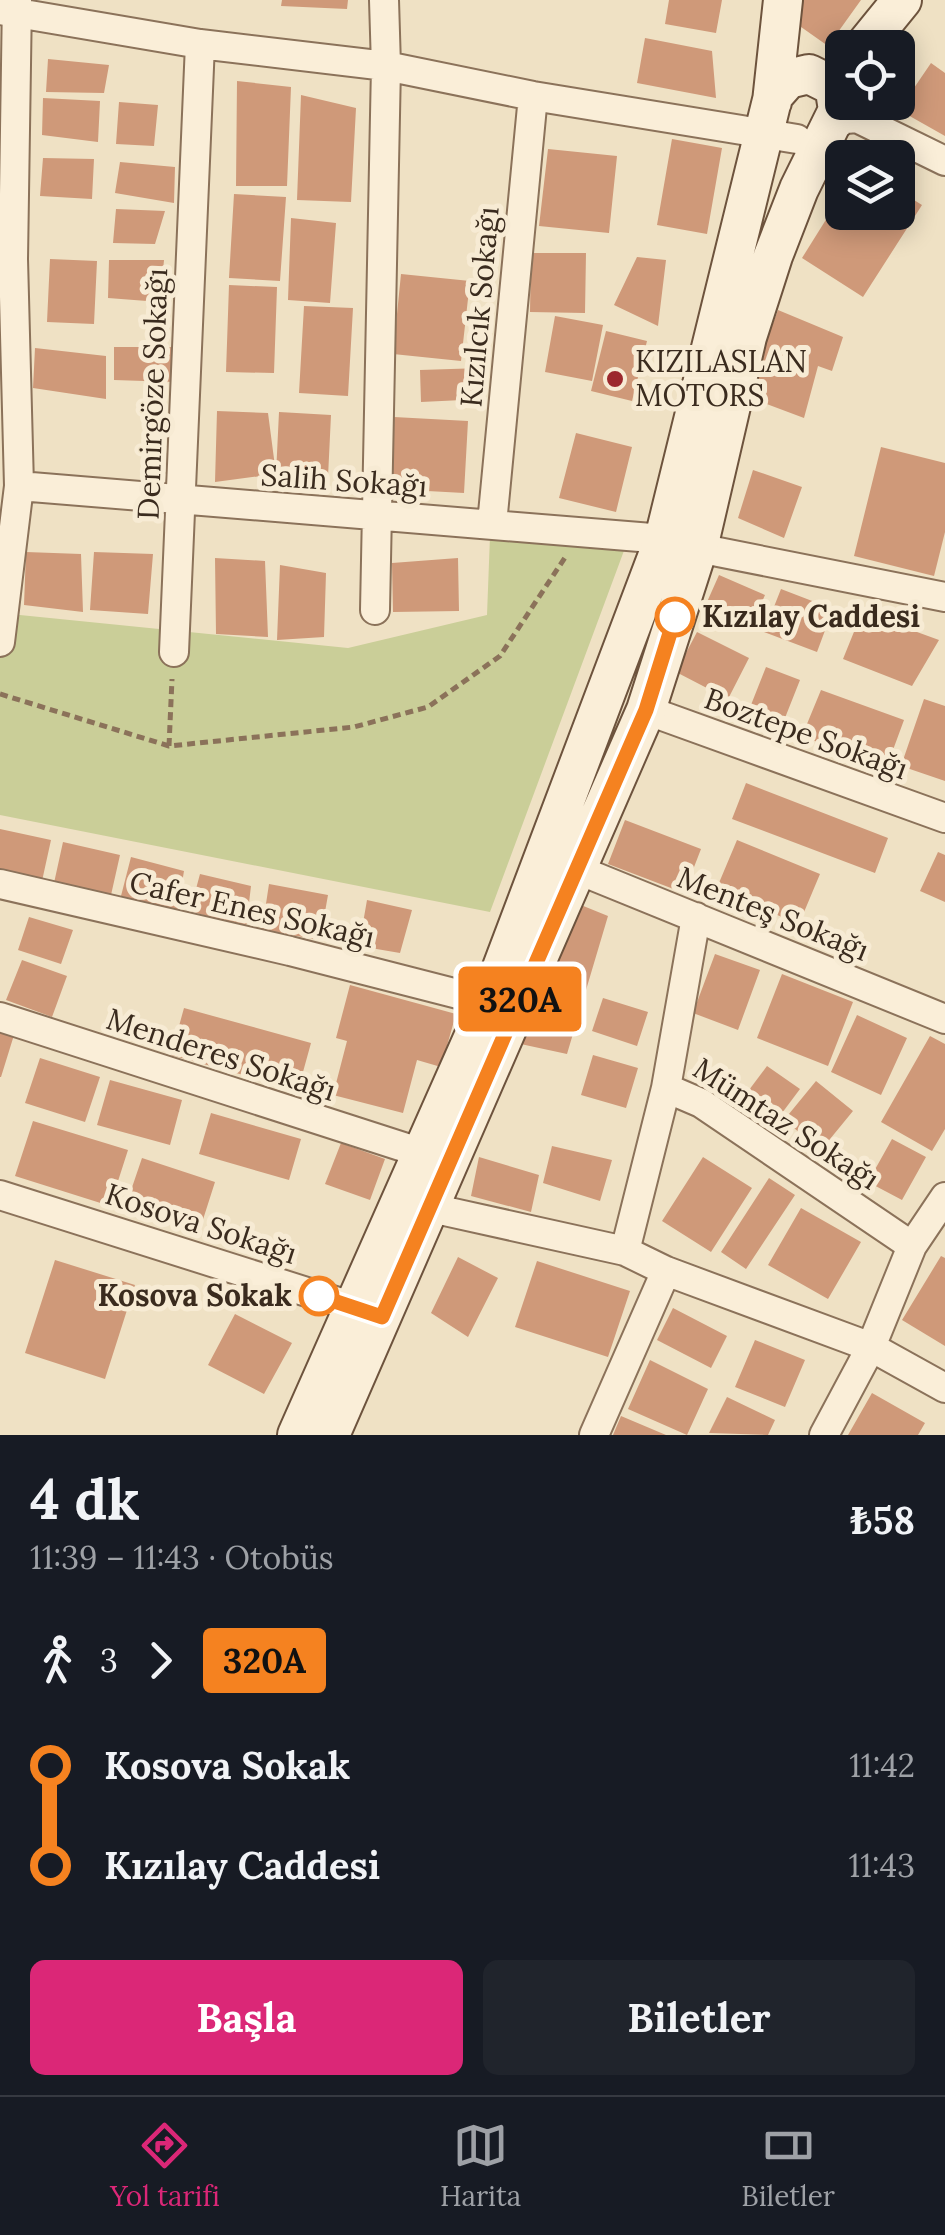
<!DOCTYPE html>
<html lang="tr">
<meta charset="utf-8">
<style>
body{margin:0;font-family:Lora,serif;background:#20242c;color:#f1f3f6;height:100vh;display:flex;flex-direction:column;font-size:38px;white-space:nowrap}
*{box-sizing:border-box;margin:0}
p{font-size:32px;color:#9ea1a6}
.icon{flex:none;width:55px;height:55px;fill:none;stroke:currentColor;stroke-width:2;stroke-linecap:round;stroke-linejoin:round}
.map{position:relative;height:1435px;overflow:hidden}
.side{display:flex;flex-direction:column;background:#171b24;flex:1}
.side>*{flex:none}
.badge{padding:0 20px;border-radius:8px;font-size:35px;line-height:65px}
.buttons{position:absolute;left:825px;top:30px;display:grid;gap:20px}
.buttons a{display:grid;place-items:center;width:90px;height:90px;border-radius:15px;background:#171b24;box-shadow:0 5px 25px #0003;font-size:50px}
.map>.badge{position:absolute;translate:-50% -50%;box-shadow:0 0 0 5px #fff}
.legs{display:flex;align-items:center;gap:15px;height:110px;padding:0 30px;font-size:32px}
.legs p{margin-inline-start:auto}
.headline{display:flex;align-items:center;justify-content:space-between;height:170px;padding:0 30px}
h1{font-size:55px;font-weight:700;line-height:75px}
.cta{display:flex;gap:20px;margin-top:auto;padding:20px 30px}
.cta a{flex:1;height:115px;border-radius:15px;background:#db2777;color:#fff;font-size:40px;font-weight:700;line-height:115px;text-align:center}
.cta a+a{background:#20242c;color:#f1f3f6}
ul{padding:0 30px;list-style:none}
li{display:flex;align-items:center;gap:35px;height:100px;font-size:38px}
li i{display:grid;place-items:center;width:15px;height:100%;margin:0 12px;background:currentColor}
li i::after{content:'';width:25px;height:25px;margin:-12px;border:8px solid;border-radius:50%;background:#171b24}
li p{margin-inline-start:auto}
li:first-child i{background:linear-gradient(#0000 50%,currentColor 0)}
li:last-child i{background:linear-gradient(currentColor 50%,#0000 0)}
.tab-bar{display:flex;justify-content:space-around;align-items:center;height:140px;border-top:2px solid #363941;background:#171b24;font-size:28px;color:#9ea1a6}
.tab-bar a{display:grid;justify-items:center;gap:5px}
.tab-bar .current{color:#db2777}
.map>svg:first-child{display:block}
.green{fill:#cace98}
.building{fill:#cf9979}
.lines{fill:none;stroke-linecap:round;stroke-linejoin:round}
.street-casing{stroke:#8b725a;stroke-width:32}
.secondary-casing{stroke:#6d533d;stroke-width:42}
.path{stroke:#8b725a;stroke-width:5;stroke-dasharray:8 5;stroke-linecap:butt}
.street{stroke:#faeed8;stroke-width:28}
.secondary{stroke:#faeed8;stroke-width:38}
.line-1-casing{stroke:#fff;stroke-width:22}
.line-1{stroke:#f58220;stroke-width:15}
.poi-dot{fill:#9c282d;stroke:#f7ebd4;stroke-width:4}
.stop-1-dot{fill:#fff;stroke:#f58220;stroke-width:5}
.labels{text-anchor:middle;stroke-width:10;stroke-linejoin:round;paint-order:stroke}
.street-label{font-size:30px;fill:#3a2b1e;stroke:#f7ebd4}
.poi-label{font-size:30px;fill:#3a2b1e;stroke:#f7ebd4;text-anchor:start}
.stop-label{font-size:30px;font-weight:bold;fill:#3a2b1e;stroke:#f7ebd4;text-anchor:start}
</style>
<div class="map">
<svg width="945" height="1435" viewBox="0 0 945 1435">
<rect width="100%" height="100%" fill="#efe1c4"/>
<path class="green" d="M490,536L625,548L490,912L0,815V613L348,648L487,615Z"/>
<path class="building" d="M282,0H348L347,9L281,6Z
M669,0H722L716,33L665,24Z
M801,0H861L828,46L794,22Z
M645,38L712,51L716,98L637,83Z
M48,59L109,65L104,93L46,92Z
M931,63L945,73V136L899,110Z
M237,81L291,87L287,186H236Z
M301,95L356,108L351,202L297,200Z
M43,98L100,101L98,142L42,135Z
M119,102L158,105L154,146L116,144Z
M672,139L722,148L707,234L657,225Z
M548,149L617,156L609,233L539,226Z
M43,158L94,159L92,199L40,196Z
M120,162L175,167L174,203L115,193Z
M898,190L922,205L863,297L802,258L842,194V212H898Z
M234,194L286,197L280,281L229,278Z
M116,209L165,211L155,244L113,243Z
M291,218L336,223L330,303L288,300Z
M531,253H586L585,313L530,312Z
M637,257L666,260L658,326L614,305Z
M50,259L97,261L94,324L47,322Z
M109,260H164L160,302L108,298Z
M401,274L470,281L461,361L393,354Z
M229,285L277,287L274,373L226,372Z
M304,306L353,308L348,396L299,393Z
M778,310L843,337L832,371L818,366L804,418L751,398L764,347Z
M555,316L603,325L592,381L545,372Z
M606,331L647,341L632,401L591,391Z
M114,347H175V382L114,380Z
M35,348L106,356V399L33,388Z
M482,368L483,399L421,402L420,370Z
M217,411L268,413L276,474L215,482Z
M279,412L331,415L328,477L276,474Z
M394,417L468,421L464,493L391,489Z
M576,433L632,447L616,512L559,498Z
M881,447L945,463V532L934,576L854,556Z
M753,470L802,487L784,538L738,518Z
M26,552L81,554L83,612L24,605Z
M94,552L153,554L148,614L90,610Z
M215,558L265,561L268,637L216,634Z
M458,558L459,611L393,612L392,563Z
M280,565L326,573L324,637L277,640Z
M719,575L765,595L749,631L703,611Z
M781,589L833,609L817,652L764,632Z
M862,612L939,640L912,686L843,659Z
M697,632L749,658L728,699L676,672Z
M766,667L800,680L781,728L747,715Z
M821,690L904,720L886,769L802,736Z
M924,699L945,706V781L901,766Z
M746,783L888,838L875,873L732,819Z
M625,820L701,849L684,893L608,864Z
M0,829L51,840L42,881L0,872Z
M737,840L820,874L799,924L716,890Z
M63,842L120,855L111,895L54,883Z
M938,852L945,855V902L920,891Z
M131,857L184,871L177,913L121,896Z
M200,874L251,886L246,928L190,911Z
M269,884L328,895L320,940L262,930Z
M367,900L412,910L400,953L359,946Z
M576,903L608,916L567,1054L516,1043Z
M29,917L73,930L61,964L18,950Z
M715,954L760,970L738,1030L693,1013Z
M22,960L67,976L52,1017L6,1000Z
M782,974L853,1002L828,1066L757,1038Z
M350,985L456,1014L441,1067L417,1060L403,1113L333,1095L347,1041L336,1038Z
M603,998L648,1012L637,1046L592,1031Z
M184,1008L311,1043L298,1090L171,1055Z
M857,1015L907,1038L881,1095L831,1072Z
M0,1031L14,1035L1,1077H0Z
M930,1036L945,1044V1129L932,1151L881,1122Z
M593,1055L638,1068L626,1108L581,1095Z
M40,1058L100,1077L85,1122L25,1103Z
M767,1066L800,1089L776,1121L743,1098Z
M110,1080L182,1100L170,1145L97,1125Z
M816,1081L853,1111L821,1150L784,1120Z
M211,1113L301,1139L289,1180L199,1154Z
M33,1121L128,1150L110,1206L15,1176Z
M892,1139L926,1157L902,1200L868,1182Z
M341,1143L385,1159L370,1200L325,1184Z
M552,1146L612,1160L600,1201L543,1183Z
M479,1157L539,1175L531,1212L471,1196Z
M703,1157L752,1188L711,1252L662,1221Z
M142,1158L215,1182L199,1232L125,1208Z
M769,1178L795,1195L746,1269L721,1252Z
M801,1208L861,1242L828,1299L768,1265Z
M941,1256L945,1258V1346L902,1320Z
M458,1257L498,1278L468,1337L431,1313Z
M55,1260L135,1285L105,1379L25,1353Z
M537,1261L630,1291L608,1357L515,1327Z
M673,1308L727,1336L711,1368L657,1340Z
M235,1314L292,1343L264,1394L208,1365Z
M755,1340L805,1360L785,1407L735,1387Z
M650,1360L708,1389L687,1435L628,1409Z
M872,1393L925,1423L918,1435H848Z
M727,1397L775,1420L768,1435L709,1433Z
M621,1416L666,1435H613Z"/>
<g class="lines">
<defs>
<path id="street" d="M0,10L200,44L386,66L533,96L797,139
M831,127L846,119L857,118L945,161
M19,486L664,539
M492,524L533,96
M698,548L945,597
M375,610L386,66L384,0
M0,642L19,486L13,259L17,0
M174,652L200,44
M646,710L945,818
M576,869L945,1019
M0,884L290,951L489,1002
M696,917L666,1088L701,1103L912,1246
M0,1017L422,1153
M0,1195L370,1312
M431,1208L625,1251L666,1271L871,1347L945,1388
M625,1251L666,1088
M594,1435L666,1271
M824,1435L871,1347L912,1246L945,1197"/>
<path id="secondary" d="M863,48L902,0
M772,102L783,0
M297,1435L489,1002L664,539L773,96L788,79L809,74L829,84L835,91L838,110L799,189L773,256L747,337L698,548L646,710L330,1435"/>
</defs>
<use href="#street" class="street-casing"/>
<use href="#secondary" class="secondary-casing"/>
<path class="path" d="M0,694L169,746L354,727L428,707L500,656L566,556
M169,746L172,679"/>
<use href="#street" class="street"/>
<use href="#secondary" class="secondary"/>
</g>
<g class="lines">
<defs>
<path id="line-1" d="M319,1296L382,1317L646,710L675,617"/>
</defs>
<use href="#line-1" class="line-1-casing"/>
<use href="#line-1" class="line-1"/>
</g>
<circle class="poi-dot" cx="615" cy="379" r="10"/>
<g class="stop-1-dot">
<circle cx="675" cy="617" r="18"/>
<circle cx="319" cy="1296" r="18"/>
</g>
<g class="labels">
<g class="street-label">
<text transform="translate(480 307) rotate(-85)" y="10">Kızılcık Sokağı</text>
<text transform="translate(153 394) rotate(-88)" y="10">Demirgöze Sokağı</text>
<text transform="translate(344 481) rotate(4)" y="10">Salih Sokağı</text>
<text transform="translate(806 734) rotate(20)" y="10">Boztepe Sokağı</text>
<text transform="translate(252 910) rotate(13)" y="10">Cafer Enes Sokağı</text>
<text transform="translate(773 914) rotate(22)" y="10">Menteş Sokağı</text>
<text transform="translate(221 1055) rotate(18)" y="10">Menderes Sokağı</text>
<text transform="translate(786 1124) rotate(33)" y="10">Mümtaz Sokağı</text>
<text transform="translate(201 1224) rotate(18)" y="10">Kosova Sokağı</text>
</g>
<g class="poi-label">
<text x="635" y="372">KIZILASLAN<tspan x="635" dy="34">MOTORS</tspan></text>
</g>
<g class="stop-label">
<text x="702" y="627">Kızılay Caddesi</text>
<text x="292" y="1306" text-anchor="end">Kosova Sokak</text>
</g>
</g>
</svg>
<div class="buttons">
<a><svg class="icon" aria-label="locate" viewBox="0 0 24 24"><circle cx="12" cy="12" r="6"/><path d="M12 2v4M12 18v4M2 12h4M18 12h4"/></svg></a>
<a><svg class="icon" aria-label="layers" viewBox="0 0 24 24"><path d="M12 4l9 5-9 5-9-5zM3 14l9 5 9-5"/></svg></a>
</div>
<b class="badge" style="left:520px;top:999px;background:#f58220;color:#111">320A</b>
</div>
<section class="side">
<div class="headline"><div><h1>4 dk</h1><p>11:39 – 11:43 · Otobüs</p></div><b>₺58</b></div>
<div class="legs"><svg class="icon" aria-label="walk" viewBox="0 0 24 24"><circle cx="13" cy="4" r="2"/><path d="M13 8l-2 6 4 7M11 14l-3 7M7 12l3-4h3l4 4"/></svg>3<svg class="icon" aria-label="forward" viewBox="0 0 24 24"><path d="M9 5l7 7-7 7"/></svg><b class="badge" style="background:#f58220;color:#111">320A</b></div>
<ul>
<li><i style="color:#f58220"></i><b>Kosova Sokak</b><p>11:42</p></li>
<li><i style="color:#f58220"></i><b>Kızılay Caddesi</b><p>11:43</p></li>
</ul>
<div class="cta"><a>Başla</a><a>Biletler</a></div>
</section>
<nav class="tab-bar">
<a class="current"><svg class="icon" aria-label="directions" viewBox="0 0 24 24"><path d="M12 3l9 9-9 9-9-9zM9 14v-3h6M13 9l2 2-2 2"/></svg>Yol tarifi</a>
<a><svg class="icon" aria-label="map" viewBox="0 0 24 24"><path d="M3 6l6-2 6 2 6-2v14l-6 2-6-2-6 2zM9 4v14M15 6v14"/></svg>Harita</a>
<a><svg class="icon" aria-label="tickets" viewBox="0 0 24 24"><path d="M3 7h18v10H3zM15 7v10"/></svg>Biletler</a>
</nav>
